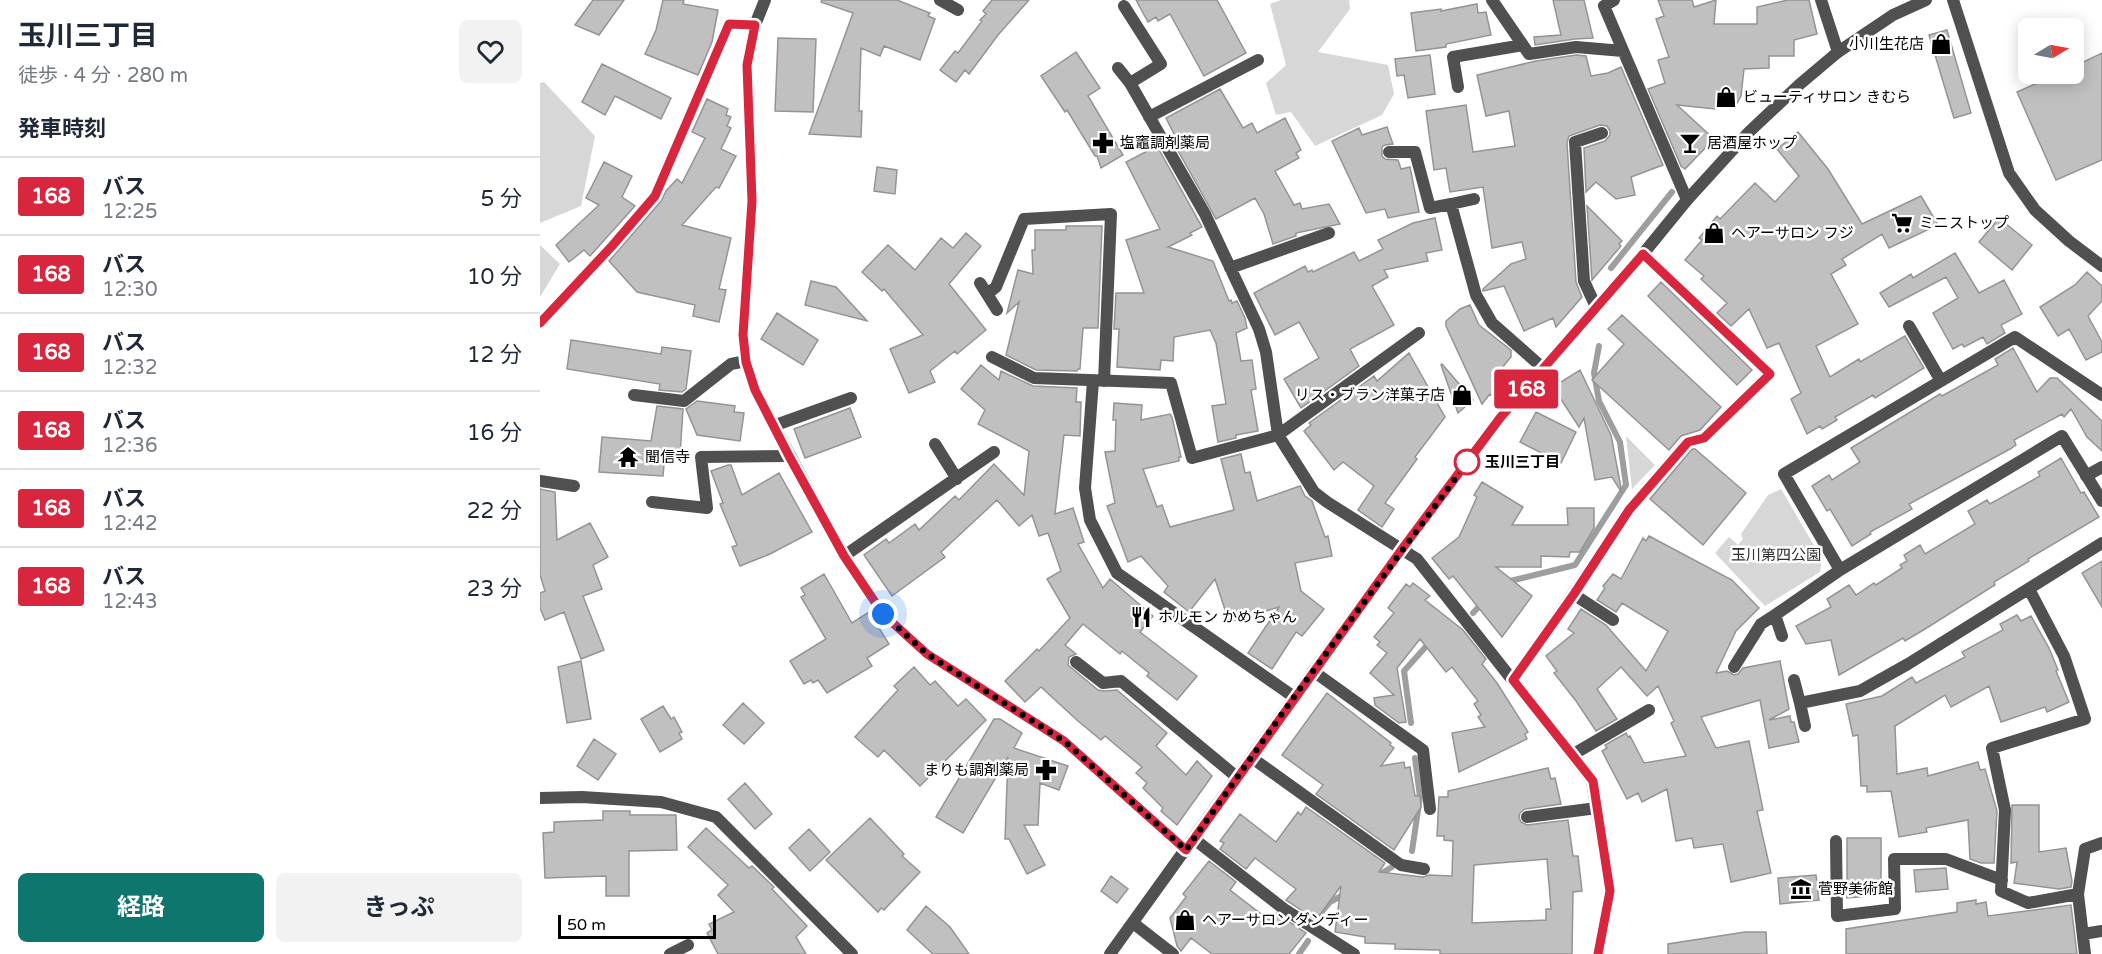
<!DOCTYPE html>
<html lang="ja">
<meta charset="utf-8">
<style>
body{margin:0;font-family:"Varela Round","Noto Sans JP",sans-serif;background:#f2f2f3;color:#1f2937;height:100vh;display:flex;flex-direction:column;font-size:22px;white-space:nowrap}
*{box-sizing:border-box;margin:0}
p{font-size:20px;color:#747a83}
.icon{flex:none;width:33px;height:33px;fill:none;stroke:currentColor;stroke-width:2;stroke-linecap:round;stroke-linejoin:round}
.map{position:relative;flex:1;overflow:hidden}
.side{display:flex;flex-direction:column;background:#fff;width:540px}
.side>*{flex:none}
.badge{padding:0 12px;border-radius:4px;font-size:21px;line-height:39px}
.needle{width:39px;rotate:80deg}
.tools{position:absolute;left:1478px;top:18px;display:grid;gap:12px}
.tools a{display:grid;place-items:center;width:66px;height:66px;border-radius:9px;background:#fff;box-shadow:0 3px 15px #0003;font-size:30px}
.scale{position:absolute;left:18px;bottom:15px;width:158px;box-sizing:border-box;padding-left:6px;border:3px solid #000;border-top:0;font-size:16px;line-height:21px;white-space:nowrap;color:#000;-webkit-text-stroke:4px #fff;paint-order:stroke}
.you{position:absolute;width:30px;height:30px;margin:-15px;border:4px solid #fff;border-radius:50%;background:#1a73e8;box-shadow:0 0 0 9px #1a73e833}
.map>.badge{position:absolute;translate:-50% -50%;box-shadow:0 0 0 3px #fff}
h2{padding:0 18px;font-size:22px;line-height:54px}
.round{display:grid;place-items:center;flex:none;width:63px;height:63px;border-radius:9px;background:#f2f2f3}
.head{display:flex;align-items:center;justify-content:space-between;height:102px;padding:0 18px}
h1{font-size:28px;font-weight:700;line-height:45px}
.action{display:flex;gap:12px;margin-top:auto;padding:12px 18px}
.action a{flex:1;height:69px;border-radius:9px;background:#0f766e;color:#fff;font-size:24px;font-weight:700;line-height:69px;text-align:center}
.action a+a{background:#f2f2f3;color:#1f2937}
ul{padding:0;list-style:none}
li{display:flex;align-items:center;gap:18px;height:78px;padding:0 18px;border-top:2px solid #e0e1e3}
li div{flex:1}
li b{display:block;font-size:22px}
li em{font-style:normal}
li .badge{min-width:66px;font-weight:700;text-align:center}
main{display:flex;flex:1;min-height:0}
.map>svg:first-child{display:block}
.green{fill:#d7d7d7}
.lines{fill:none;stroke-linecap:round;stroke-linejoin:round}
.stream{stroke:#9e9e9e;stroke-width:6}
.building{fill:#c0c0c0;stroke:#949494;stroke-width:1.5;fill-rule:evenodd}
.service{stroke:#505050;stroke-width:12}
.minor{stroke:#505050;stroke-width:12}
.tertiary{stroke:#505050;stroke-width:12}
.line-casing{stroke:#fff;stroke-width:14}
.line{stroke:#d7263d;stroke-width:9}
.walk{stroke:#000;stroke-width:6;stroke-dasharray:0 10.8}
.stop-dot{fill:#fff;stroke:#d7263d;stroke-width:3}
.labels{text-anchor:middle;stroke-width:5;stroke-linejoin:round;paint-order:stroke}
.poi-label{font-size:15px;fill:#000;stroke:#fff;text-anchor:start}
.stop-label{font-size:15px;font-weight:bold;fill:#000;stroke:#fff;text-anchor:start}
.park-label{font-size:15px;fill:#2e2e2e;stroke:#fff}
</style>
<main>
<section class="side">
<div class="head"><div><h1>玉川三丁目</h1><p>徒歩 · 4 分 · 280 m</p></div><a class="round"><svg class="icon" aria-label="heart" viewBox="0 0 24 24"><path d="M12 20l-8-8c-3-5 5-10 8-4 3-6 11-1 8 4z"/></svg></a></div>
<h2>発車時刻</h2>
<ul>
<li><span class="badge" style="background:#d7263d;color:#fff">168</span><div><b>バス</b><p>12:25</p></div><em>5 分</em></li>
<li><span class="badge" style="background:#d7263d;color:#fff">168</span><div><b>バス</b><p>12:30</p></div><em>10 分</em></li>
<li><span class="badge" style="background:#d7263d;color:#fff">168</span><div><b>バス</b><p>12:32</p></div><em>12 分</em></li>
<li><span class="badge" style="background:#d7263d;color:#fff">168</span><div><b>バス</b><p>12:36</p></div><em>16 分</em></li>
<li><span class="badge" style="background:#d7263d;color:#fff">168</span><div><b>バス</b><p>12:42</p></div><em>22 分</em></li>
<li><span class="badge" style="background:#d7263d;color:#fff">168</span><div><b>バス</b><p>12:43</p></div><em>23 分</em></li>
</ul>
<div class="action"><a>経路</a><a>きっぷ</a></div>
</section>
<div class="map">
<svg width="1562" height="954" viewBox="0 0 1562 954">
<rect width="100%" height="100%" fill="#fff"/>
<path class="green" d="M741,0H809L810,9L778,52L848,65L854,94L842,115L775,146L751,112L736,115L726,83L746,65L730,4Z
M4,82L55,136L41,206L0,223V83Z
M0,245L20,264L0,297Z
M1086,436L1115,465L1092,489Z
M1241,489L1282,559L1280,572L1225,606L1175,553L1189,537L1198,545L1203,539L1201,534L1228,495Z"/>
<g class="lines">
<path class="stream" d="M1071,268L1132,192
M966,582L1035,565L1086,485L1080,442L1059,401L1054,373L1059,346
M933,613L943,602
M871,723L864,671L890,642
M872,851L880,797L875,758
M837,876L852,867
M778,916L790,902L805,894
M759,954L768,941"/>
</g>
<path class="building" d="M53,0H84L59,35L35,25Z
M123,0H144L143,4L178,10L172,42L158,75L105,54L116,30Z
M282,0H357L390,13L388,16L395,19L380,60L344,46L340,56L321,48L319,111H322L321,137L269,134L313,13L281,2Z
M452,0H489L458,35L429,74L425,70L416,82L400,70L415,51L418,53L442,21L440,20L446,14L443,11Z
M596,0H677L706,53L664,76L630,14L618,21L616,17L608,22Z
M1013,0H1044L1053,38L1035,39L995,45L994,37L1021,35Z
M1118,0H1152L1154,7L1176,0L1174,24H1217V7L1248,0H1269L1277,34L1254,40V56H1229V68L1204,69L1201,96L1196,105L1176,103L1175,109L1137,105L1174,139L1145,169L1141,166L1108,89L1125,83L1118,60L1129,57L1116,19L1124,16Z
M937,4L938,13L946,12L951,35L906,44V47L876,51L871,13L901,9V11Z
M1407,30L1431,113L1414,118L1389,35Z
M238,38L276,39L273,112L235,111Z
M536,52L560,88L548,96L583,155L561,168L557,156H555L527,110L525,112L501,76Z
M1562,53V160L1516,180L1477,92L1518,74H1533V67Z
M890,55L895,94L868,98L864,75L857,76L855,59Z
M1036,55L1046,56L1051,76L1068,73L1081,67L1123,165L1091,177L1095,195L1076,199L1056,182L1046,192L1044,148L1065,141L1070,135V131L1067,126L1060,125L1029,136L1027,143L1036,282L1042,297L1016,327L1013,318L984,331L964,286L943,291V289L971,264L986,259L982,242L952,248L943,187L910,192L906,168L894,170L886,111L926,105L933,152L975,146L969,111L946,116L937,75L996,61Z
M62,64L131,98L121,119L75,96L65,115L42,102Z
M680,89L703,128L712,123L717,133L745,118L761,150L756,153L759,158L735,171L754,205L760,203L762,209L789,204L800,224L756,233V236L733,244L724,214L715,198L676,219L631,138L635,136L626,118Z
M167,99L188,109L186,115L191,117L187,126L191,128L181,149L196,156L179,188L176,187L142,225L191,238L179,289L186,290L179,322L153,316L155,305L97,292L69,261L121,201L126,191L137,179L142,183L165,138L152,132Z
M847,127L853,144L845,145L842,147V156L845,159L858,160L861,169L870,167L879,212L848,218L845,209L826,213L792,141L819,128L822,135Z
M1258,132L1288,169L1322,224L1381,196L1398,225L1349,248L1342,234L1302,259L1306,265L1291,274L1318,324L1276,346L1290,377L1319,359L1320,362L1365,336L1384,368L1335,398L1333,395L1295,417L1297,420L1282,429L1280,426L1267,434L1251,399L1261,393L1239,343L1227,348L1209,309L1191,326L1177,313L1187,303L1161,279L1164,276L1145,260L1162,240L1159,238L1177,216L1180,219L1215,183L1235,202L1259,176L1237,149Z
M617,146L662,227L650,233L652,235L628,247L673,261L689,301L691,300L692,303L697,301L705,318L707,328L696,333L701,361L712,360L716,389L711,390L718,431L696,435V438L678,442L672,406L686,404L676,343L670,330L634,337L633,361L621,360L620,370L577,367L579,329H574L576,293H604L586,240L620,229L586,162Z
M64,162L92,176L82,197L95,206L50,256L44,250L29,262L16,245L59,205L46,198Z
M337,167L357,170L355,194L334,191Z
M1047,206L1082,241L1079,244L1081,246L1052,280Z
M895,218L902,250L886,253L888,261L844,270L848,277L832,286L854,325L810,349L819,366L761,408L744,379L779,358L759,322L735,335L714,293L765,266L768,272L772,270L773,272L814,252L819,261L843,249L838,240L873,223Z
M1459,218L1492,245L1472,270L1439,242Z
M526,226H562L558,328H543L540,369H538L537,371L496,370L466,355L479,302L467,313L478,270L493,274L492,250H495V230H526Z
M426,233L441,246L409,284L446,330L417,354L415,351L390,371L395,382L369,393L350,349L383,335L344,289L342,291L322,272L348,245L375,270L401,238L413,248Z
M1415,253L1439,293L1464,280L1482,314L1461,325L1465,333L1447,344L1443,337L1424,347L1422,344L1413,349L1393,313L1418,298L1406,277L1349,307L1340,293L1371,274L1373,278Z
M1547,272L1562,286V301L1548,316L1562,342V352L1546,360L1529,329L1518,336L1500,307L1535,285Z
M271,281L296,287L327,321L265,305Z
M1121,282L1212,370L1197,385L1108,296Z
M930,305L939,325L971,350V357L957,374L967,382L955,398L950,394L942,404L906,326V321L920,309Z
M237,313L278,340L263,365L221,339Z
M1082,315L1181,407L1160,430L1141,436L1129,450L1052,380L1084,344L1068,329Z
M31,340L121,354L122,347L151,351L146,389L142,392L119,390L120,384L27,369Z
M1473,348L1497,392L1510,378H1517L1562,421V451L1547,437L1531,409L1524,417L1522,414L1474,440L1476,445L1470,449L1369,504L1372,509L1330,532L1331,534L1312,546L1290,509L1287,511L1272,486L1289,475L1292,480L1320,462L1311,448L1400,394L1402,396L1458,365L1455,359Z
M869,353L905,417L875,457L877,459L845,503L854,509L842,527L818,510L834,486L803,462L794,470L764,431L771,425L769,423L834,376L837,381Z
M902,364L933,400L918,413L901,365Z
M441,365L459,380L461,371L493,386L537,388L536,402H541L540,436L524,435L515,514L533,508L544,542L538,544L563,588L570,579L613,616L600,632L657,676L637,700L607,676L609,673L582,651L580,654L543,624L525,645L536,654L529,657L528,665L558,690L564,691L577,690L627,733L616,746L646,775L657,761L672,776L637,825L621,811L623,808L603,788L607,783L596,773L602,767L565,736L561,740L538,721L501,687L485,702L465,681L497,649L499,651L530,618L507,579L521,571L508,533L499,536L492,515L479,526L457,500L401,552L405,557L352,596L324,555L346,539L349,543L375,524L379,530L415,496L419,500L454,464L484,495L489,451L438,424L445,410L421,389Z
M1040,370L1071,435L1082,493L1072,477L1055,480L1044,418L1039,427L1013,387Z
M157,401L195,406L194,412L204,413L200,441L157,435L146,409Z
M574,403L602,405L601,420L630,414L632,417L641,457H639V461L603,469L617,507L622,505L630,527L694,510L681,459L701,454L705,473L710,472L717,501L760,486L765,496L772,501L785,537L788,536L792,556L755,563L761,591L784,609L762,636L756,632L732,669L708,653L739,607L689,622L675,579L649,612L624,592L628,586L601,556L588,562L567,506L575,503L565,452L575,451L576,420H573Z
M117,406L143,409L140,455L125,454L123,476L59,472L62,437L111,441Z
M310,408L321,437L265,458L254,429Z
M996,412L1036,432L1021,463L980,442Z
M1152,449H1155L1206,493L1163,545L1110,499Z
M1521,458L1541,493L1544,492L1559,517L1488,559L1489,561L1454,582L1455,585L1385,629L1365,641L1363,638L1299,675L1291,640L1266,644L1256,626L1291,607L1287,599L1309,585L1316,595L1334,583L1336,585L1362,568L1360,565L1367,561L1364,555L1380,545L1385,554L1435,524L1428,511L1447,500L1450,504L1500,476L1498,472Z
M188,465H191L202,495L239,473L272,532L230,554L200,566L192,547L197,545L180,504L183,503L171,471Z
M942,482L983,507L972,525H1028L1027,508H1054V528L1040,552H1030L1029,557L1001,556V567H956L992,596L962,637L913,576L909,579L892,558L919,537L937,497L934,495Z
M0,489L15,492L17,540L50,523L68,557L53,565L62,589L43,596L64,650L41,659L24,612L5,620L0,608V593L5,591L0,575Z
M1109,536L1192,580L1219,608L1196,631L1176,673L1187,671L1194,675L1198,674L1203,668L1240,661L1249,709L1229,720L1250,716L1251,722H1254L1259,742L1229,748L1220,700L1161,717L1176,748L1209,741L1223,810L1217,811L1231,873L1191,882L1183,844L1154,848L1152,838L1136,841L1127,789L1102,802L1098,793L1087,799L1062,751L1067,748L1065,745L1086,733L1088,737L1090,736L1104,763L1146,756L1131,723L1134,721L1118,686L1107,696L1081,667L1057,689L1077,719L1056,731L1036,701L1014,673L1017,671L1006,656L1034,633L1028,629L1041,609L1066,625L1106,671L1128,631L1082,603L1076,612L1057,600L1065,588L1063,586L1073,574L1081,579L1103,538L1106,541Z
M1562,561V607L1542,573Z
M284,574L312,623L329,612L349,644L327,658L332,666L287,693L278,680L273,683L271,680L264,684L250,661L286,639L261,597L265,595L261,588Z
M873,583L890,596L885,600L923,630L946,659L942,664L957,683L988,732L985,734L987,739L919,772L912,733L945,727L938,717L941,715L934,704L938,701L912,667L906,672L880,639L857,668L866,722L859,723L835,705L834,698L854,695L830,673L847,653L837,645L840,642L834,637L854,613L848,608L866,584L870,587Z
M1477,615L1481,621L1491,616L1509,648L1518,670L1516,671L1529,702L1507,712L1505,707L1461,722L1449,686L1411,707L1405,695L1355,726L1357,774L1387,768L1388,776L1438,762L1440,770L1445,769L1457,811L1454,863H1441L1430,859L1428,820L1386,828L1387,832L1359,837L1351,791L1327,792V786H1321L1318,735L1313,736L1306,704L1342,696L1372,677L1376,683L1425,657L1422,652L1463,630L1460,624Z
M41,661L51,719L27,723L18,667Z
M374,667L390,685L395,681L418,706L426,699L446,720L380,786L344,750L338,757L315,737L358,690L354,686Z
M787,693L851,743L850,745L854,748L841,766L864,762L865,768L870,767L875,796H880L881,807L854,850L776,794L783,785L742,755Z
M203,703L224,723L204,744L183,725Z
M123,706L131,719L134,717L142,732L139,733L142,739L120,752L101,719Z
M454,719H460L482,733L474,748L528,766L519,790L500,783L498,825H484L505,865L487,874L469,839H465L468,757L423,833L396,817Z
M54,739L76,754L58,780L37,766Z
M1008,768L1011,779L1015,778L1021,804L985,809L980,813L979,817L981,822L987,825L1028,820L1033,856H1038L1042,891L1033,892L1032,954H900V950L855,949V944L825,943V937L795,932L801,886L776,920L746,900L756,889L715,858L706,869L680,849L684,843L680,841L700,814L736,842L758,812L761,815L766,807L845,863L839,872L883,877L889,875L912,876L913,841L904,840V836H897L899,797H908V791ZM1007,859L1011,909H1006V920L932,923L934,865Z
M205,783L232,814L215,829L188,799Z
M1472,805H1499V852L1526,848L1532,881L1531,887L1519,889L1474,883L1477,862L1471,863Z
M63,811H90V815H136L137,850L89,851V896H66V876L5,878L3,833L14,832V822L63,820Z
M330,818L364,854L362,856L380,872L344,910L341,908L338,912L286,860Z
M166,828L209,868L212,866L234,887L232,889L267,926L256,937L266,954H178L167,933L172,930L169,924L194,912L178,895L188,885L148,847Z
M269,829L290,852L270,871L249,848Z
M1307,838H1341V895L1307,898Z
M669,861L696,882L690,890L729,920L734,914L736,913L766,933L749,954H672L651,938L641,951L637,946L630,918L646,897L643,894Z
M1406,868L1408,889L1376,892L1374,870Z
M1276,875L1279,900L1240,904L1238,878Z
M571,876L588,889L577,903L561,891Z
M1436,900V904L1446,902L1448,916L1531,905L1537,954H1306V929L1417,912V903Z
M386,906L410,927L429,954H393L367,930Z
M1205,932H1226L1227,954H1128V944Z"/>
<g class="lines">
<path class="service" d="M584,6L621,64L590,83"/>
<path class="minor" d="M400,0L418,10
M952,0L989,54L1036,47L1083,51
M1074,0L1064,6L1147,200
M1281,0L1298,52
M1413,0L1469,173L1495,210L1529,241L1562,266
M578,68L590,83L665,214L719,329L726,352L738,435L774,492L787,502L877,559L1052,781L1070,891L1058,954
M918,87L913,57L983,45
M609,117L718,60
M849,152H875L890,208L911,204L936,295L952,323L1004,369
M911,204L934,199
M690,268L789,233
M440,283L447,294
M1056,307L1044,281L1035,142L1062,133
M457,310L447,294L456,287L484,219L571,214L564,381
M0,323L72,246L115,196L189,24L215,25
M1369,326L1401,381
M452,357L494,378L631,383L652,458L738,435L879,333
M553,381L545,488L550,520L577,573L754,697
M94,395L144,401L191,364L206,361
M233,426L311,398
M395,444L417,479
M1546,476L1562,467
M0,481L34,486
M112,502L167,508L161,457L249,456
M304,556L454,452
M1300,570L1244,474L1475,337L1562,395
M1489,589L1524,656L1545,719L1452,748L1465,810L1461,891L1488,903L1538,894
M1033,594L1073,620
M1235,615L1242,636
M536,662L563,683L581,681L698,778
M1194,667L1221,624L1235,615L1300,570L1522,436L1562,501
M773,671L883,750L890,809
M973,680L1033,594L1089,510L1147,442L1164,438L1230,374L1103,254
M1254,680L1260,703L1320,691L1368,664L1562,543
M1260,703L1265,726
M1032,755L1109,710
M712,758L861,865L884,869
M0,798L42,797L121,802L176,817L312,954
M987,817L1057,808
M654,839L744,909L814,954
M1296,841L1297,916L1355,909L1354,859H1406L1462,880
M593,923L633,954
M1543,934L1562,931
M130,954L148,945
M1545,954L1538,894L1545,849L1562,843"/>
<path class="tertiary" d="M225,0L215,25L207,65L212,201L203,335L206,361L215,390L304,556L343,614L387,654L524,741L646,851
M570,954L862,548L960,418L1103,254L1147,200L1209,132L1260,84L1298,52L1353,15L1386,0"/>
</g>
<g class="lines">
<defs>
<path id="line" d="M0,323L72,246L115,196L189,24L215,25L207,65L212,201L203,335L206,362L215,390L249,456L304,556L343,614L387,654L524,741L646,850L862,549L960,418L1103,254L1230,374L1164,438L1148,442L1089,510L1034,594L973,680L1053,781L1070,891L1058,954"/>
</defs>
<use href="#line" class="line-casing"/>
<use href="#line" class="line"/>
<path class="walk" d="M343,614L387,654L524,741L646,850L754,697L932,456L927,462"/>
</g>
<defs>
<symbol id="shop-bare" viewBox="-9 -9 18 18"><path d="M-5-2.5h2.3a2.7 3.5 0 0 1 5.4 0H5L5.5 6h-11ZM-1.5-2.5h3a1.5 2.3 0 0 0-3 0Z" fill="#000" stroke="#fff" stroke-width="2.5" paint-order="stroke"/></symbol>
<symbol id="pharmacy-bare" viewBox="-9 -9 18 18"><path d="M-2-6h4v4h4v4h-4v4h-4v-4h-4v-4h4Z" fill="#000" stroke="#fff" stroke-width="2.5" paint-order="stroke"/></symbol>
<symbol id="bar-bare" viewBox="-9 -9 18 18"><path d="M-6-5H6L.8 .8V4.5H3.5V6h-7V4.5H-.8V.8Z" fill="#000" stroke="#fff" stroke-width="2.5" paint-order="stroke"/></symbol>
<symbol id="supermarket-bare" viewBox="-9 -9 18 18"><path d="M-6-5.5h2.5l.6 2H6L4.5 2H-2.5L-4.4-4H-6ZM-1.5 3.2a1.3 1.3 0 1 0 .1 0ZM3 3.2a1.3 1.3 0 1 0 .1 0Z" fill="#000" stroke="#fff" stroke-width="2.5" paint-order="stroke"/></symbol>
<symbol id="temple-bare" viewBox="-9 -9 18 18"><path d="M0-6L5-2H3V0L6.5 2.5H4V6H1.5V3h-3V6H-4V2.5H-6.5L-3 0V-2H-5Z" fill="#000" stroke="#fff" stroke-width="2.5" paint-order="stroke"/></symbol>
<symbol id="restaurant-bare" viewBox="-9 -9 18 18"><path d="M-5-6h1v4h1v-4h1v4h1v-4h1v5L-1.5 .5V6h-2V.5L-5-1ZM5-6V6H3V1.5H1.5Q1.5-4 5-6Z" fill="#000" stroke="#fff" stroke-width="2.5" paint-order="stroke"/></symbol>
<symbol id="museum-bare" viewBox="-9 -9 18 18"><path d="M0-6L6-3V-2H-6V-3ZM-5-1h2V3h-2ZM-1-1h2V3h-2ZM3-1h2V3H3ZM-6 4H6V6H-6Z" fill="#000" stroke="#fff" stroke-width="2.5" paint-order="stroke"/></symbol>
</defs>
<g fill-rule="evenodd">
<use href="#shop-bare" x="1386" y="29" width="30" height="30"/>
<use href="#shop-bare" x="1171" y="82" width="30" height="30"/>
<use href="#pharmacy-bare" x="548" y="128" width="30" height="30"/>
<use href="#bar-bare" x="1135" y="128" width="30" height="30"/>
<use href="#supermarket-bare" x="1347" y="208" width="30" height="30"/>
<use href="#shop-bare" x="1159" y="218" width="30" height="30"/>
<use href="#shop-bare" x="907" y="380" width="30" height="30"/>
<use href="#temple-bare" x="73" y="442" width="30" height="30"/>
<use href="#restaurant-bare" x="586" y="602" width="30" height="30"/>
<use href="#pharmacy-bare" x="491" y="755" width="30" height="30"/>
<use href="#museum-bare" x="1246" y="874" width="30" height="30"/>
<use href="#shop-bare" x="630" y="905" width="30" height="30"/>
</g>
<circle class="stop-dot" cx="927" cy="462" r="12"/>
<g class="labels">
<g class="poi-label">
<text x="1384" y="49" text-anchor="end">小川生花店</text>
<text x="1203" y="102">ビューティサロン きむら</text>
<text x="580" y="148">塩竈調剤薬局</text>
<text x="1167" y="148">居酒屋ホップ</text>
<text x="1379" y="228">ミニストップ</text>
<text x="1191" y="238">ヘアーサロン フジ</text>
<text x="905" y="400" text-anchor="end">リス・ブラン洋菓子店</text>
<text x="105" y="462">聞信寺</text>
<text x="618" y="622">ホルモン かめちゃん</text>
<text x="489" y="775" text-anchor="end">まりも調剤薬局</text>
<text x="1278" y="894">菅野美術館</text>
<text x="662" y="925">ヘアーサロン ダンディー</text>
</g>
<g class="stop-label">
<text x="945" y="467">玉川三丁目</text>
</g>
<g class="park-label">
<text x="1236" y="560">玉川第四公園</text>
</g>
</g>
</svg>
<div class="tools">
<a><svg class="needle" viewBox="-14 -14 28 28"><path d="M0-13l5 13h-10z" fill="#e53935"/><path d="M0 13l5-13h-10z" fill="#747a83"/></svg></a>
</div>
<div class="scale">50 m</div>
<div class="you" style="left:343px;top:614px"></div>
<b class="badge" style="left:986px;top:389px;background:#d7263d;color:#fff">168</b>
</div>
</main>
